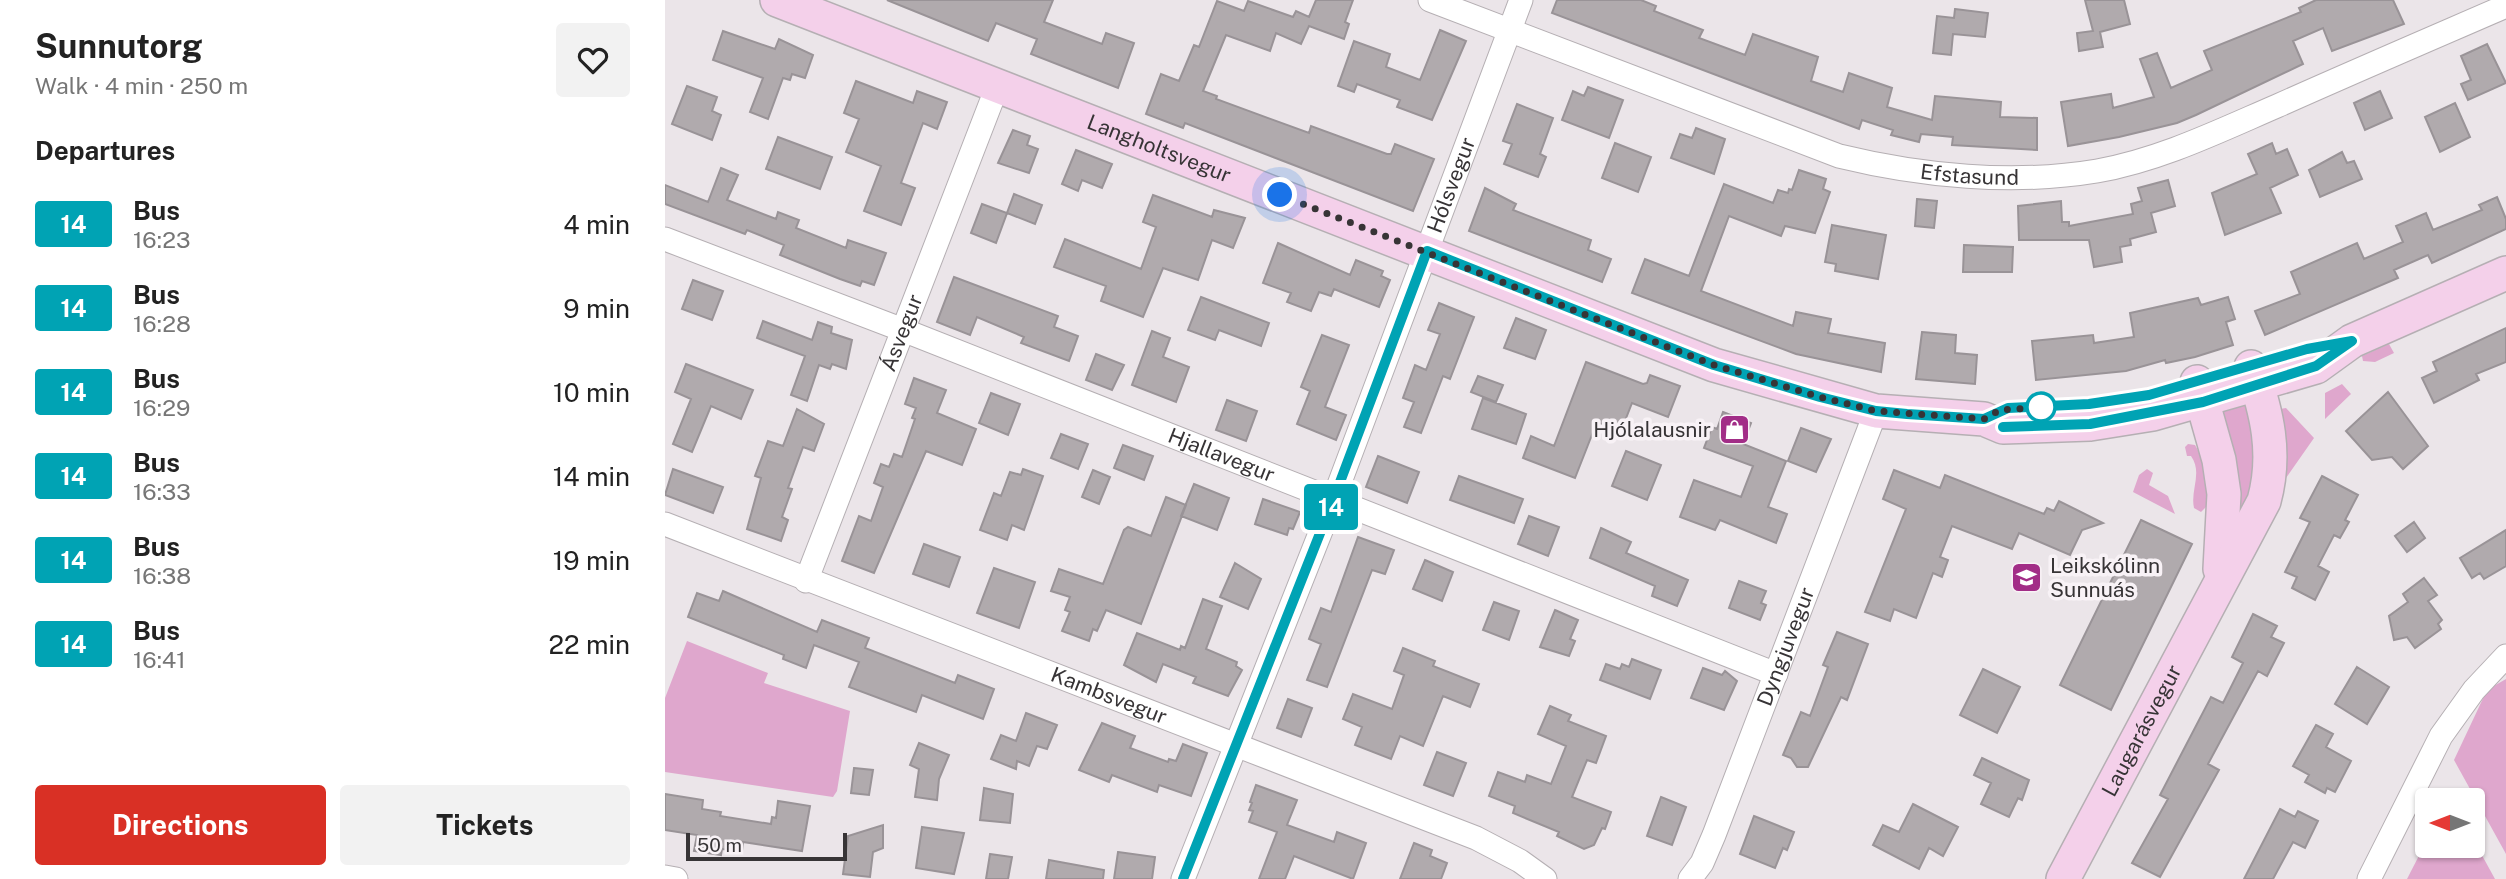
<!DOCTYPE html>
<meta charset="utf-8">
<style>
body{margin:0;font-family:"Public Sans",sans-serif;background:#f2f2f2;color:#222;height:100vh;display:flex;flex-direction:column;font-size:26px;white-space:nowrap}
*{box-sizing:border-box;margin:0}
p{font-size:23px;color:#767676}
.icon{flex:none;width:38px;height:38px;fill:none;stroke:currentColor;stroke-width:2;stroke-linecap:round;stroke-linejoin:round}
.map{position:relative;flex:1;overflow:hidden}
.panel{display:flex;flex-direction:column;background:#fff;width:665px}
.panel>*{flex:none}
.badge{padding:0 14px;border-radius:5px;font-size:24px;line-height:46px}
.needle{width:46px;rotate:270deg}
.fabs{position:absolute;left:1750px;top:788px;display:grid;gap:14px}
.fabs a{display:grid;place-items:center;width:70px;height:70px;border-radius:7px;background:#fff;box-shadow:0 2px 5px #0004;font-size:35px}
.scale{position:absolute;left:21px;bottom:18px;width:161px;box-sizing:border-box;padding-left:7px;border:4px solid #373436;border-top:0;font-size:19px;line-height:24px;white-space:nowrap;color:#373436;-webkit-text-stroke:5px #f8f2f6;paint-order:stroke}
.you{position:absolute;width:35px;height:35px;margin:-18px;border:5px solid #fff;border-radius:50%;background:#1a73e8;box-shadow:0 0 0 10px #1a73e833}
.map>.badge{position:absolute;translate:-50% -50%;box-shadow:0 0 0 4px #fff}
h2{padding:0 35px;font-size:26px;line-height:63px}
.round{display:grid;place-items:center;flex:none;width:74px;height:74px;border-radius:7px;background:#f2f2f2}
.headline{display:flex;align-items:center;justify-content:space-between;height:119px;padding:0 35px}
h1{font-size:33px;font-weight:700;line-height:52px}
.button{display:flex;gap:14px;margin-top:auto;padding:14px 35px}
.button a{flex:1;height:80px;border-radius:7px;background:#d93025;color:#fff;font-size:28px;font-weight:700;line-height:80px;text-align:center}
.button a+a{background:#f2f2f2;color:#222}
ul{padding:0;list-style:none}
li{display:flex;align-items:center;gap:21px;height:84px;padding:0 35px}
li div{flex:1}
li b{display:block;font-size:26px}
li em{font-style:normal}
li .badge{min-width:77px;font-weight:700;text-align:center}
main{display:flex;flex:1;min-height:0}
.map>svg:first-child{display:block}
.green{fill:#dfa7cd}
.building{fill:#b0aaad;stroke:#999397;stroke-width:2}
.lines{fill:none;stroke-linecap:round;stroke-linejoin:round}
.street-casing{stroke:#b5afb3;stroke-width:25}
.secondary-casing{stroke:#b5afb3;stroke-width:36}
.street{stroke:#fff;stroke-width:23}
.secondary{stroke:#f4d0ea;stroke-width:33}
.line-casing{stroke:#fff;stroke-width:16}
.line{stroke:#00a3b4;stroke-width:10}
.walk{stroke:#373436;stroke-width:7;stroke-dasharray:0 12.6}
.stop-dot{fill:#fff;stroke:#00a3b4;stroke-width:3.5}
.labels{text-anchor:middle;stroke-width:7;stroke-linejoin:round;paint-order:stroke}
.street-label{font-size:21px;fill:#373436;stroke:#f8f2f6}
.poi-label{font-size:21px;fill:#373436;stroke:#f8f2f6;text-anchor:end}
</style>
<main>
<section class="panel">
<div class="headline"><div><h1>Sunnutorg</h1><p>Walk · 4 min · 250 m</p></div><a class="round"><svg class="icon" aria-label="heart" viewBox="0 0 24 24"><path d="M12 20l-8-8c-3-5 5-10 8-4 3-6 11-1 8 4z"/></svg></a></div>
<h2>Departures</h2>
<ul>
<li><span class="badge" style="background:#00a3b4;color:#fff">14</span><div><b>Bus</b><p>16:23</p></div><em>4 min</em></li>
<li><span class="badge" style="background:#00a3b4;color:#fff">14</span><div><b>Bus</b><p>16:28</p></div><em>9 min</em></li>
<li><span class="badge" style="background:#00a3b4;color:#fff">14</span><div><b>Bus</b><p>16:29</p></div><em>10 min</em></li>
<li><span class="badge" style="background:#00a3b4;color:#fff">14</span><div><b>Bus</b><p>16:33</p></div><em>14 min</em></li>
<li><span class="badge" style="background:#00a3b4;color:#fff">14</span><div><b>Bus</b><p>16:38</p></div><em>19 min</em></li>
<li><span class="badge" style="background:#00a3b4;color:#fff">14</span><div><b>Bus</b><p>16:41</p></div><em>22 min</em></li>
</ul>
<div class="button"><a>Directions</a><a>Tickets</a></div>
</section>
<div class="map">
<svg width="1841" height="879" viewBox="0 0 1841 879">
<rect width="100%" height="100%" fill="#ebe5e9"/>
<path class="green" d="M1724,344L1729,353L1710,362L1698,361L1697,356Z
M1677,384L1686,394L1660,419V393Z
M1580,402L1593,429L1587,506L1570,513L1555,413L1560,404Z
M1621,408L1649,438L1621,478L1614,459L1609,410Z
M1523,444L1530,445C1540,461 1543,487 1542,506L1536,512L1529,508C1525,490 1538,473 1526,456H1522L1520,447Z
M1482,469L1488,473L1484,485L1503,496L1510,514L1468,492L1474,475Z
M22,641L103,673L99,683L185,711L172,791L168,797L0,772V698Z
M1841,679V854L1789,760L1822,690Z
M1808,839L1830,879H1742L1762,840V845H1808Z"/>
<path class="building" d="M222,0H388L379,22L437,44L441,33L469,43L453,88L366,54L372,39L331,23L323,41Z
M651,0H688L680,22L684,24L679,39L644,26L636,44L611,33L605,51L561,35L538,91L552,96L551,99L644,133L646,126L722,154H726L730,144L769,159L748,211L520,123L518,128L481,114L496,74L514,81L529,45L534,47L552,1L579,11L583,1L628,17L631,11L644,17Z
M892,0H976L991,6L989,11L1038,30L1034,38L1080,55L1088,34L1153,57L1146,81L1178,92L1184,73L1227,88L1222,107L1267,120L1270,96L1336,102L1335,117L1372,118V150L1287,145L1288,137L1256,134L1254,142L1226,135L1228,130L1197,120L1194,129L887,13Z
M1420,0H1459L1465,24L1435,32L1438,47L1414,51L1412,33L1428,31Z
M1651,0H1728L1739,24L1667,51L1658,28L1628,41L1638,64L1531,115L1512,123L1454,137L1403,146L1396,102L1446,94L1448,108L1489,97L1475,59L1492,53L1506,88L1547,70L1539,51L1636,12L1634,8Z
M1290,9L1323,13L1320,37L1288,34L1286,55L1268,53L1272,16L1289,18Z
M775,30L801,41L767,120L732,107L735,100L692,84L689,92L673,86L689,41L725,54L721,67L755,80Z
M58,31L110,49L114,39L148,55L140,78L127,74L125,80L118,78L103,119L85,112L98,78L48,60Z
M1822,44L1841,83L1803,100L1796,84L1806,80L1796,56Z
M191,81L248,103L252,91L282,102L272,129L258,123L236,183L250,188L236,225L199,211L216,166L181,152L194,119L179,113Z
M22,86L52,97L47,111L56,115L47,140L7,124Z
M923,87L958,100L944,138L897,120L908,91L919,96Z
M1715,91L1727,118L1700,130L1689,103Z
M1790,103L1805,137L1775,152L1760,117Z
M852,104L888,118L875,154L881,157L873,177L839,164L847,144L838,141Z
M1031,128L1060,139L1049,174L1006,158L1015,134L1027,138Z
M348,130L365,136L362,145L373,149L364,173L333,163Z
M113,137L167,157L155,189L101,169Z
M950,143L986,157L973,192L937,178Z
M1607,143L1611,154L1622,149L1633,175L1605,188L1616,213L1560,235L1547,193L1592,174L1583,154Z
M411,150L447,164L437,188L417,180L413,191L397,184Z
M1677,152L1682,163L1689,161L1697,179L1655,197L1644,170Z
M56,168L73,175L62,200L111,219L113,212L134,220L131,228L181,248L183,240L221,253L209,285L197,281L195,286L175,279L115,255L119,245L82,230L80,234L0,204V185L43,202Z
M1134,170L1161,179L1158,189L1165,192L1150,233L1120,226L1116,236L1064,216L1036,291L1128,326L1131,312L1166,319L1163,333L1220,343L1216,372L1131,354L967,293L980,259L1024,276L1059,184L1108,203L1113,190L1123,193L1124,189L1127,190Z
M1503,180L1510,206L1486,213L1491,232L1465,239L1466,245L1455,247L1457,262L1429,267L1424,240H1354L1353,206L1396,201L1397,222H1404V226L1468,214L1466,204L1477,201L1473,188Z
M820,188L851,204L848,210L926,240L923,250L946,259L937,282L804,231Z
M349,194L377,205L370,224L342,213Z
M488,195L547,217L549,210L580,218L568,248L547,240L533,280L498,268L478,317L436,301L441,286L389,267L400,239L476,269L491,227L478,222Z
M1832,197L1841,219V229L1767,263L1763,255L1729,270L1733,278L1600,335L1590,311L1635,294L1626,272L1692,243L1699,259L1738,242L1731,226L1761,213L1768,230L1817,210L1814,205Z
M1252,199L1272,201L1269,228L1250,226Z
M317,204L342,213L331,243L306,233Z
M1167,225L1221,235L1213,279L1170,271L1171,264L1160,262Z
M613,243L685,275L691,260L718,271L716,276L725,280L714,307L669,289L666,296L654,292L646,311L622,302L626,293L598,283Z
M1299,245L1348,247L1347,272H1298Z
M289,277L393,316L389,327L413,336L404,361L356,343L359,337L312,317L305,335L272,322Z
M28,280L58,291L47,320L17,309Z
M536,297L604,323L596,346L554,330L550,340L523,330Z
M1563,297L1570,319L1561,322L1568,345L1530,357L1501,363L1500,360L1461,371L1371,380L1367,341L1428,335L1429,343L1469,337L1465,313L1533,298L1536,305Z
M774,303L809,317L785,379L778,376L756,433L739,427L749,402L738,398L750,365L761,370L775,334L763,330Z
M851,318L881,330L870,359L839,348Z
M98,321L147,340L153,322L167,327L166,333L187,340L181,369L167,364L165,369L154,365L142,401L126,395L140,356L92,338Z
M1841,328V362L1811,374L1814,380L1769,403L1757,378L1772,371L1768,362Z
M487,331L505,338L498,357L524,367L511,402L467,385Z
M1257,332L1291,335L1290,353L1312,355L1310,384L1251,379Z
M657,335L684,345L660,407L681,415L671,440L632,424L645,391L636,387Z
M431,354L459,365L447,390L421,380Z
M921,362L978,384L982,383L985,375L1015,386L1003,417L967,403L956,431L932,422L910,478L858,458L866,436L889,446Z
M21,364L88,390L76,419L46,406L27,452L8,444L26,399L10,392Z
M813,376L838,385L831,402L806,392Z
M249,378L281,390L272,413L311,429L297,465L261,451L209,573L177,561L194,516L206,521L218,487L209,483L216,464L224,467L229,454L237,457L250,419L247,418L251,408L240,404Z
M1723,392L1763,446L1738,469L1727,457L1707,460L1681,431Z
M326,393L355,404L343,435L314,423Z
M818,398L861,414L851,444L807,429Z
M562,400L592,411L581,441L551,430Z
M132,409L159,424L149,451L138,447L123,488L127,489L117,517L123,520L116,541L82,529L96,478L90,476L103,441L118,446Z
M1058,412L1086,423L1078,444L1121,461L1103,507L1122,514L1111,543L1055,520L1050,530L1015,517L1029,480L1076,497L1088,466L1039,448L1047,427L1052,429Z
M1136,428L1166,439L1151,472L1123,461Z
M396,434L423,444L413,469L386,458Z
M458,445L488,456L479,480L449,468Z
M961,451L996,465L982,500L947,486Z
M713,456L754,472L742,503L701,487Z
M8,469L58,487L48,513L0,495Z
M358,469L378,476L359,530L347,525L342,540L315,530L329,493L336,496L345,472L356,475Z
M428,470L445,477L434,504L417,497Z
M1229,470L1275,488L1280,475L1379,514L1382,508L1389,511L1394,501L1438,523L1417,530L1405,555L1354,533L1347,549L1287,526L1275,557L1283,560L1277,577L1268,573L1251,618L1229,609L1225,621L1200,612L1241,509L1218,499Z
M794,476L858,499L849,523L785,500Z
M1657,476L1693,495L1680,520L1684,522L1675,538L1669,535L1653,566L1664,572L1650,600L1627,588L1632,577L1620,572L1645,522L1635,518Z
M529,484L564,498L552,530L516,516Z
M501,497L521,505L476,624L441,610L432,631L428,629L424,641L397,631L405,612L400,610L405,597L386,591L394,569L438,584L459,530L463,527L486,536Z
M598,499L635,512L628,529L624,528L622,535L590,524Z
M864,516L894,527L883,556L853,544Z
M1476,520L1527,544L1446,710L1395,685Z
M1749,522L1760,538L1742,552L1730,536Z
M936,528L966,542L961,553L1023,580L1012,606L987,596L990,586L925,558Z
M1841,530V566L1819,579L1815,573L1807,578L1795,558Z
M693,537L729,550L720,574L707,570L662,687L642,680L656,644L644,639L656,608L666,612Z
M259,544L295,557L284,587L248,574Z
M760,560L788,572L777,601L748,589Z
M570,563L596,579L583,609L555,597Z
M329,568L370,582L354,628L312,613Z
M1759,578L1772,595L1763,601L1777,620L1773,624L1776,629L1750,648L1742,637L1729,640L1724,616L1743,602L1738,594Z
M1074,581L1101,591L1096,603L1101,605L1095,620L1064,608Z
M58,591L152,632L157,620L204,638L200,648L290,683L293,675L329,689L318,719L257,695L251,712L184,687L194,662L149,645L141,668L118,659L119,655L23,617L32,593L54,601Z
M538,599L557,606L541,649L572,662L571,666L577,670L563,696L528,683L531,677L498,664L491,682L459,665L472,633L515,650L516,646L520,648Z
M829,602L854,611L844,640L818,630Z
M890,610L913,620L905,639L910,641L904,656L875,647Z
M1588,614L1612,626L1606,637L1619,643L1602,676L1593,671L1543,764L1554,770L1495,877L1467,863L1503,799L1495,795L1546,697L1558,703L1578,663L1567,657Z
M1172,632L1203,644L1182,700L1176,697L1143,767H1132L1126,758L1118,755L1136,712L1145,716L1163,667L1158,665Z
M738,648L770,661L768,666L814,684L805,707L778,696L758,746L735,736L726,759L690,745L697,727L678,719L688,694L727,709L739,675L729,671Z
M967,659L996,670L985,699L935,680L941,664L955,669L957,664L964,667Z
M1692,667L1724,687L1702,724L1670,704Z
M1038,668L1057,675L1060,671L1072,681L1059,710L1026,698Z
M1318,669L1355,687L1332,733L1295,715Z
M623,699L647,708L636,737L612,728Z
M885,706L906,715L903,721L941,736L931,763L922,760L907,797L946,812L940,829L937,828L929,845L919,849L892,836L894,832L848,813L850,806L824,796L833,772L860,782L862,775L886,784L901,746L873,734Z
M361,713L392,725L382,749L372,746L364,766L352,761L351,769L326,759L336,735L351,741Z
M437,723L470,736L465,748L503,762L504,759L511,761L518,744L542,753L526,796L494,785L492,792L447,775L444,782L414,770Z
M1651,725L1668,734L1661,747L1686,761L1670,792L1662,788L1660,793L1640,782L1644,775L1628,766Z
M254,743L284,755L274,779L272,800L250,797L254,769L245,765Z
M772,752L801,763L788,796L759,785Z
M1317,758L1364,780L1357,800L1353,798L1344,817L1316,804L1326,783L1309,775Z
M189,768L208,770L204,795L186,793Z
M591,785L632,800L622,825L669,842L672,832L701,843L688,879L629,856L620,879H594L612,832L584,822L588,811L584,810L587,803L585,802Z
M319,788L348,794L345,823L315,820Z
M0,794L38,800L37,809L56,812L55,816L106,824L107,817L111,818L113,801L145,806L137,851L78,842L77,851L57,849L56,855L29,851L32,835L0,830Z
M996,797L1021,807L1007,845L982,836Z
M1248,804L1293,827L1278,856L1264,848L1254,869L1208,845L1218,825L1234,832Z
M1615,809L1630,817L1633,811L1653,821L1640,848L1628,842L1608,879H1579Z
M1089,816L1129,832L1122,850L1118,848L1110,868L1075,854Z
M218,825V848L208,852L205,877L178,874L183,836Z
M257,827L299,833L289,874L251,868Z
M749,843L767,850L765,856L782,863L776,879H735Z
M453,852L490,857L487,879H449Z
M325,854L347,857L343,879H321Z
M384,860L439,870L438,879H381Z"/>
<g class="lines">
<defs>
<g id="street">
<path id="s1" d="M765,0L1174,156C1256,176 1348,185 1432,171C1495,160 1554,131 1612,106C1688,72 1765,39 1841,6"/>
<path id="s2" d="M0,239L238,330L1111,674"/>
<path id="s3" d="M0,524L811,838L855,861L880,879"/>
<path id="s4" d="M141,581L332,87"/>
<path d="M0,877L11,879"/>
<path id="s5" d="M518,879L669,498L856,0"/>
<path id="s6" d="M1025,879L1037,863L1049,835L1211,411"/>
<path d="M1704,879L1776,736L1809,690L1841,656"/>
</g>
<g id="secondary">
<path id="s7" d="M112,0L1049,365L1211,411L1319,419L1338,427L1425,424L1488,414L1651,367L1687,341L1841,273"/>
<path d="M1532,382L1554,460L1559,494L1555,569"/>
<path id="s8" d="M1398,879L1599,501C1612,454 1602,412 1586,367"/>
</g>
</defs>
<use href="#street" class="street-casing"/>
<use href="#secondary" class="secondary-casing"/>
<use href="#street" class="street"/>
<use href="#secondary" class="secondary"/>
</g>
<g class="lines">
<defs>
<path id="line" d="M518,879L669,498L762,251L1049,365L1155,397L1211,411L1242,414L1319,419L1343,408L1424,404L1484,395L1642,349L1687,341L1651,366L1538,402L1425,424L1338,427"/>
</defs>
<use href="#line" class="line-casing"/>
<use href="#line" class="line"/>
<path class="walk" d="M615,195L1049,365L1155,397L1211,411L1319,419L1335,410L1381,407H1376"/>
</g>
<defs>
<symbol id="shop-square" viewBox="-11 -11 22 22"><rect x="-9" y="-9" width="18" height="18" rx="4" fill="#a22d87" stroke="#f8f2f6"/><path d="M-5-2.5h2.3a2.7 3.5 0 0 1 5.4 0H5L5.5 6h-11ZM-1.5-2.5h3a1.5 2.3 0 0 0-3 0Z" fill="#fff"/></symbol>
<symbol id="school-square" viewBox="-11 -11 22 22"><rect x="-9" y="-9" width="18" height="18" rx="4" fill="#a22d87" stroke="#f8f2f6"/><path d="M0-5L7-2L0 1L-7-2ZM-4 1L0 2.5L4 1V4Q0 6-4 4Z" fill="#fff"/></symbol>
</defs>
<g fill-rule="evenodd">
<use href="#shop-square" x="1052" y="412" width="35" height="35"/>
<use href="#school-square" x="1344" y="560" width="35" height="35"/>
</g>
<circle class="stop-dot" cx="1376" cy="407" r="14"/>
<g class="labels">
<g class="street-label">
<text dy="7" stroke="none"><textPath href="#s7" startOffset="410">Langholtsvegur</textPath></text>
<text dy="7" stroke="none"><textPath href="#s1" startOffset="570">Efstasund</textPath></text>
<text dy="7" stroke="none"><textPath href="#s5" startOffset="744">Hólsvegur</textPath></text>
<text dy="7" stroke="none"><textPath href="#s4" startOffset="266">Ásvegur</textPath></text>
<text dy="7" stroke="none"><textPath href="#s2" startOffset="597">Hjallavegur</textPath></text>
<text dy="7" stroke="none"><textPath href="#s6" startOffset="252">Dyngjuvegur</textPath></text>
<text dy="7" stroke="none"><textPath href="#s3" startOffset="476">Kambsvegur</textPath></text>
<text dy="7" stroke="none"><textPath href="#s8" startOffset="168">Laugarásvegur</textPath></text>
</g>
<g class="poi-label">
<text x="1046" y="437">Hjólalausnir</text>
<text x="1385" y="573" text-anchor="start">Leikskólinn<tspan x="1385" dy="24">Sunnuás</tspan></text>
</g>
</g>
</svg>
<div class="fabs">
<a><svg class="needle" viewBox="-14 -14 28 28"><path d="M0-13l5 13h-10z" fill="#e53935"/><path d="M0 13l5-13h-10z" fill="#767676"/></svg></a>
</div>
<div class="scale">50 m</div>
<div class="you" style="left:615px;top:195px"></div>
<b class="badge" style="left:666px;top:507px;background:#00a3b4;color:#fff">14</b>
</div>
</main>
